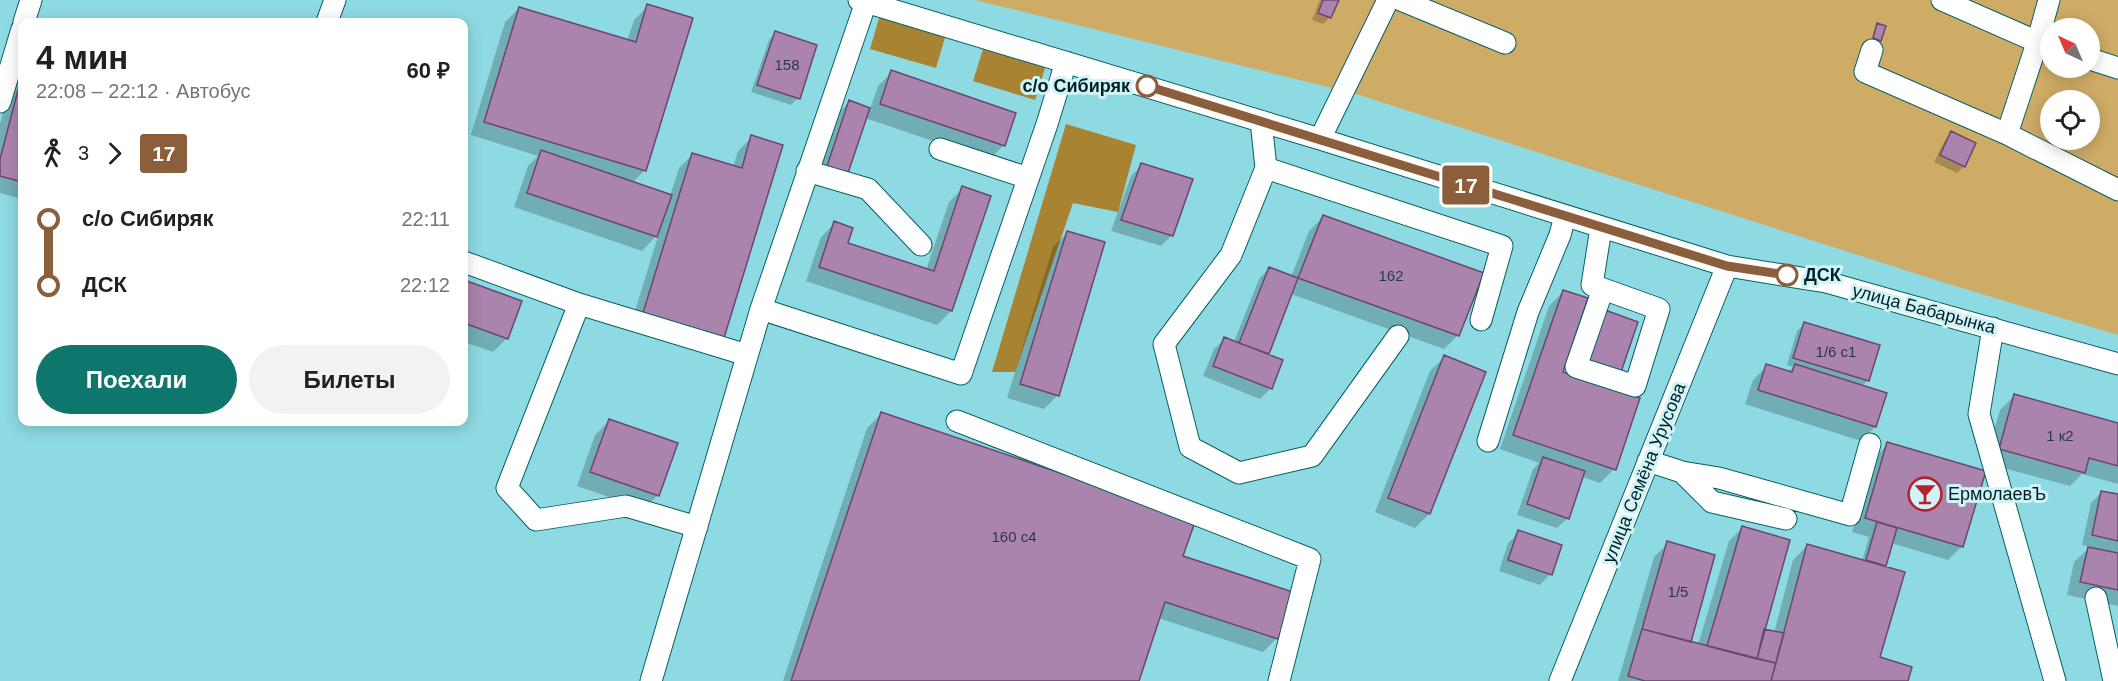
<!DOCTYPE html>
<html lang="ru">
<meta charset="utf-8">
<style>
body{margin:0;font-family:Arial,sans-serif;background:#f2f2f2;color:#202124;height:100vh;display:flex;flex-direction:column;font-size:22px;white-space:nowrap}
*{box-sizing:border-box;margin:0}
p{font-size:20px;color:#757577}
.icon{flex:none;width:33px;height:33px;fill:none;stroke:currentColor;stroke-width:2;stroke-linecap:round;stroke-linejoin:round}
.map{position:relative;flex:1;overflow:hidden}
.side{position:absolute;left:18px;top:18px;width:450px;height:408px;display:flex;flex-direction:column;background:#fff;border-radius:12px;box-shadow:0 3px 15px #0003}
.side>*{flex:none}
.badge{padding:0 12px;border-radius:4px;font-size:21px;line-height:39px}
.needle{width:39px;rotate:316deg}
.fabs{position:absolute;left:2040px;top:18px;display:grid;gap:12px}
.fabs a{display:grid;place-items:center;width:60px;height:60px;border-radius:50%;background:#fff;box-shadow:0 3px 15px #0003;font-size:30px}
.map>.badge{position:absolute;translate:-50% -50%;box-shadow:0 0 0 3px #fff}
.legs{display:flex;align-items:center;gap:9px;height:66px;padding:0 18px;font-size:20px}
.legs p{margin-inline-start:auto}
.head{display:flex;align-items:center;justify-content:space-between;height:102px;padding:0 18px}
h1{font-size:33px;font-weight:700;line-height:45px}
.primary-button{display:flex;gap:12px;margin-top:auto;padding:12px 18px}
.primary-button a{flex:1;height:69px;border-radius:36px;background:#0f766e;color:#fff;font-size:24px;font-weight:700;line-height:69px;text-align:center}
.primary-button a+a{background:#f2f2f2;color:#202124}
ul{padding:0 18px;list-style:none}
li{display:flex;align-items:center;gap:21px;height:66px;font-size:22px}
li i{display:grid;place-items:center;width:9px;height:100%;margin:0 8px;background:currentColor}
li i::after{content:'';width:15px;height:15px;margin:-8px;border:4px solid;border-radius:50%;background:#fff}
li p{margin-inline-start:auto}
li:first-child i{background:linear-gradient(#0000 50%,currentColor 0)}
li:last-child i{background:linear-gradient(currentColor 50%,#0000 0)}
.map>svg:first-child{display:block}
.green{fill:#cfac66;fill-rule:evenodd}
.forest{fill:#a88332}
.shadow{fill:#0003}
.building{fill:#ab84ae;stroke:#6b476e;stroke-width:1.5}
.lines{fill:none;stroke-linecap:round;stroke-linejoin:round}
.minor-casing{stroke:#046068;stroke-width:23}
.minor{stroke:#fff;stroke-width:21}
.line-1-casing{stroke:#fff;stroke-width:14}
.line-1{stroke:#8b5e3c;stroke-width:9}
.stop-1-dot{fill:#fff;stroke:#8b5e3c;stroke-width:3}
.labels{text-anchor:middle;stroke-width:6;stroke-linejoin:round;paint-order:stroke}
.number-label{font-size:15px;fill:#2b3946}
.stop-label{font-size:18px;font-weight:bold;fill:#002023;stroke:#cff3f7;text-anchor:end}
.street-label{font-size:18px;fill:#002023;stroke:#cff3f7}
.poi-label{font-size:18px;fill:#002023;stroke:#cff3f7;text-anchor:start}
</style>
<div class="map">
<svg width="2118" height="681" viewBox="0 0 2118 681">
<rect width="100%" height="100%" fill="#8edae2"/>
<path class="green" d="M975,0H2118V335L1942,282L1356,94ZM2050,28H2090V68H2050ZM2050,100H2090V140H2050Z"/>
<path class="forest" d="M880,15L946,34L936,68L870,49Z
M984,46L1046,65L1035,100L973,81Z
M1066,124L1136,145L1118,212L1073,203L1015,372H992Z"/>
<path class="shadow" d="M1320,0H1337L1330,17L1323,24L1312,20Z
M648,6L645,170L632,183L670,196L679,168L693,154L733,167L738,151L752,137L723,337L630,327L659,233L642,251L514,207L528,166L538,156L471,135L505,22L519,8L627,41L634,20Z
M1878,25L1880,40L1877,43L1871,41L1875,28Z
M776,33L798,98L791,105L751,92L769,40Z
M22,40V199L0,193V124Z
M892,72L1014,113L1003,146L989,160L865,118L845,175L816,179L838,113L849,102L870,109L878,86Z
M1952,133L1964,166L1957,173L1934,162L1945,140Z
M1142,165L1172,235L1161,246L1111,231L1131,176Z
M963,188L989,197L951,311L937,325L806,281L821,237L835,223L846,243L926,270L949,202Z
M1323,217L1458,335L1444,349L1291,294L1267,355L1271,388L1260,399L1203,376L1214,349L1225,339L1234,342L1259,279L1269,268L1291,277L1309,231Z
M1067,233L1058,395L1044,409L1007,398L1053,247Z
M464,282L520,302L507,338L493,352L464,342Z
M1563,292L1561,373L1614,469L1600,483L1582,477L1568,518L1557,528L1517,515L1533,469L1539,463L1500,449L1549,306Z
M1804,324L1868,380L1861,387L1885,394L1875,427L1861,441L1745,404L1753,380L1767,366L1788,372L1793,367L1787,365L1797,331Z
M1444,357L1484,373L1429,514L1415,528L1375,512L1430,371Z
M2014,396L2118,425V484L2082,474L2070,486L1985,463L2000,410Z
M881,414L1181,557L1277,638L1263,652L1158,618L1138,681H783L867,428Z
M609,421L658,495L644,509L577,486L595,435Z
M1888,444L1962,546L1948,560L1891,543L1883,567L1878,658L1906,681H1618L1654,557L1668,543L1689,643L1698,645L1729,541L1743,527L1763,630L1774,633L1793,560L1807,546L1862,561L1869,537L1852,532L1874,458Z
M2102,492L2118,496V606L2067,595L2074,562L2090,547L2082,545L2091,503Z
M1519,532L1550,574L1540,585L1499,571L1508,543Z"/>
<path class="building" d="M1323,0H1339L1331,18L1318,13Z
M647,4L693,18L646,171L484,122L519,7L636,42Z
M1877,23L1886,26L1881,41L1873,38Z
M775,31L817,45L800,99L757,85Z
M891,70L1016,113L1005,146L880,104Z
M22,75V182L0,176V159Z
M849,100L870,108L847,176L826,169Z
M1951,131L1976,143L1965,167L1940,155Z
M751,135L783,145L724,338L643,313L692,153L742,168Z
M541,150L672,195L657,237L527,193Z
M1141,163L1193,179L1173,236L1121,220Z
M962,186L991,196L952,311L819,267L834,221L853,228L848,243L934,271Z
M1323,215L1484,273L1459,336L1298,278Z
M1067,231L1105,242L1059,396L1020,384Z
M1269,267L1298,278L1269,354L1239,343Z
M464,280L522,301L508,339L464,323Z
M1563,290L1588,298L1563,372L1640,398L1616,470L1513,435Z
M1605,310L1638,322L1621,372L1587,361Z
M1804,322L1880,345L1869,381L1793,358Z
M1224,337L1283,360L1272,389L1213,366Z
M1444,355L1486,372L1430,514L1388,498Z
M1766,364L1792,372L1795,364L1887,393L1876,427L1758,390Z
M2014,394L2118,423V466L2089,458L2085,473L1999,449Z
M881,412L1196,519L1183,556L1296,593L1278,639L1165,602L1139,681H791Z
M609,419L678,443L659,496L590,472Z
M1887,442L1986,471L1963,547L1865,518Z
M1543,457L1585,471L1569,519L1527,504Z
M2101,491L2118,494V541L2092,535Z
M1877,522L1897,528L1886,566L1866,560Z
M1742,526L1790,540L1757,659L1707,646Z
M1518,530L1562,545L1552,575L1508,560Z
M1667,541L1715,555L1691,642L1642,629Z
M1807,544L1905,572L1880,657L1912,667L1908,681H1771Z
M2088,547L2118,553V590L2080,582Z
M1642,629L1776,663L1771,681H1645L1628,676Z
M1764,629L1784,633L1776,663L1757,659Z"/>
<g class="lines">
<defs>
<path id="minor" d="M859,0L1320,139L1727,266L1826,282L2118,364
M1401,0L1505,43
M1942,0L2049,47
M24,22L31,0
M327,22L335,0
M1872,50L1865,72L2007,134L2118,190
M2090,59L2118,68
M0,102L22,29
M1261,121L1266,168L1231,255L1164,344L1190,447L1239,473L1312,456L1398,336
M2007,134L2037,43L2049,0
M1320,139L1388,0
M940,149L1028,178
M1266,168L1502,246L1481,320
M807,171L868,189L921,245
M1601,228L1592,285L1659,309L1635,386L1576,367L1603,289
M464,262L579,304
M761,309L961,374L1047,124L1066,62
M1993,328L1979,414L2055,681
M957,421L1310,559L1279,681
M1488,441L1528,312L1560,235L1565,216
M1648,461L1682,472L1719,478L1850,515L1870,444
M1682,472L1712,502L1786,519
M697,527L626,506L536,520L507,488L579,304L747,355
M2096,598L2114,681
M651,681L761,309L866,2
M1560,681L1727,266"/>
</defs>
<use href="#minor" class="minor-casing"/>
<use href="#minor" class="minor"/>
</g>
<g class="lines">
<defs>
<path id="line-1" d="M1147,86L1727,266L1787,275"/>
</defs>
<use href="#line-1" class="line-1-casing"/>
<use href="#line-1" class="line-1"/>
</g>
<defs>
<symbol id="bar-ring" viewBox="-11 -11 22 22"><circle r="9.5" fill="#cff3f7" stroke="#b4232b" stroke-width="1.5"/><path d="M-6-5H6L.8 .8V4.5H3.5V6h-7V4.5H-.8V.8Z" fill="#b4232b"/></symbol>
</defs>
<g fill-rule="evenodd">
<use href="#bar-ring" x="1906" y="475" width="38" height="38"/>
</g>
<g class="stop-1-dot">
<circle cx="1147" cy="86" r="10"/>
<circle cx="1787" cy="275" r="10"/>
</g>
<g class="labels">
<g class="number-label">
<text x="787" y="70">158</text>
<text x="1391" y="281">162</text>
<text x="1836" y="357">1/6 с1</text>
<text x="2060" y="441">1 к2</text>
<text x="1014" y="542">160 с4</text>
<text x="1678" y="597">1/5</text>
</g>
<g class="stop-label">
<text x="1130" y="92">с/о Сибиряк</text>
<text x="1804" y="281" text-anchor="start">ДСК</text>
</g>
<g class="street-label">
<text transform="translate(1924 309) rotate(15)" y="6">улица Бабарынка</text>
<text transform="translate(1644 473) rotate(-68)" y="6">улица Семёна Урусова</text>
</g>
<g class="poi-label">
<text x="1948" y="500">ЕрмолаевЪ</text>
</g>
</g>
</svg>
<div class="fabs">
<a><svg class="needle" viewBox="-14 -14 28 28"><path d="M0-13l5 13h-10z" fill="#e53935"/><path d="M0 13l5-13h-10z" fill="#757577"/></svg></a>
<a><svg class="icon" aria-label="locate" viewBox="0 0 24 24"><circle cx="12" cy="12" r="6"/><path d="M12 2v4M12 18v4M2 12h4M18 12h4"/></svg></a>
</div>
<b class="badge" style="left:1466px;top:185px;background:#8b5e3c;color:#fff">17</b>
<section class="side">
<div class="head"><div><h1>4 мин</h1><p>22:08 – 22:12 · Автобус</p></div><b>60 ₽</b></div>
<div class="legs"><svg class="icon" aria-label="walk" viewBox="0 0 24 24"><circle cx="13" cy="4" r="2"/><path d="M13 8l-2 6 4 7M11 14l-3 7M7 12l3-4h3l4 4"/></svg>3<svg class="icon" aria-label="forward" viewBox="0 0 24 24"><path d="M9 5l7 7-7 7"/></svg><b class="badge" style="background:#8b5e3c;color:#fff">17</b></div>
<ul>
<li><i style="color:#8b5e3c"></i><b>с/о Сибиряк</b><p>22:11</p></li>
<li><i style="color:#8b5e3c"></i><b>ДСК</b><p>22:12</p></li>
</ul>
<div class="primary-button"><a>Поехали</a><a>Билеты</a></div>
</section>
</div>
